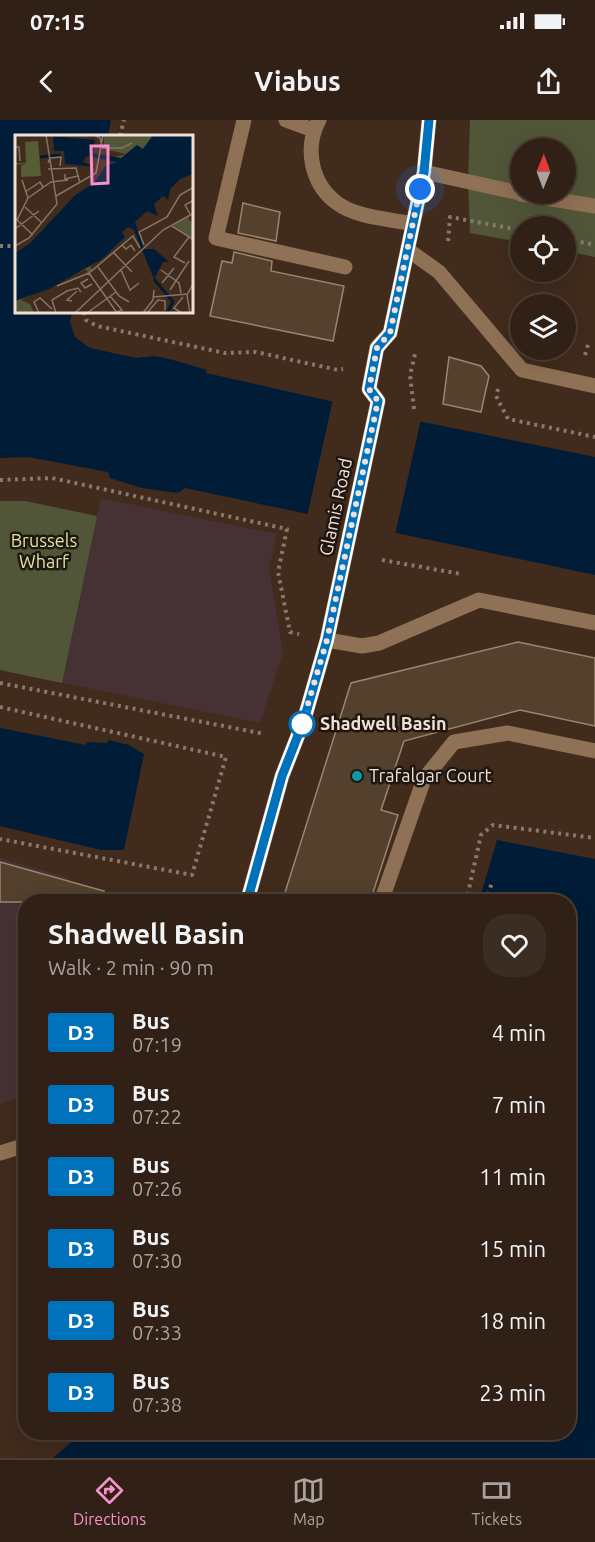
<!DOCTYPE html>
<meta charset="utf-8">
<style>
body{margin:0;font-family:Ubuntu,sans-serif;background:#3c2d22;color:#f1f3f6;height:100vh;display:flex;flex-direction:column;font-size:22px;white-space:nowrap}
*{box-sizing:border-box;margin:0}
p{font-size:20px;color:#a8a3a0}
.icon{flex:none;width:33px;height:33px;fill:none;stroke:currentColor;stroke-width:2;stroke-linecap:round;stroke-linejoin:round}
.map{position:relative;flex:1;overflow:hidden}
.drawer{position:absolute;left:18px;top:774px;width:558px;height:546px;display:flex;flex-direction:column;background:#302015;border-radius:24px;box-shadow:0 6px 24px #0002,0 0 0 2px #4b3e34}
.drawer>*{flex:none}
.badge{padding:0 12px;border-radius:4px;font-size:21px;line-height:39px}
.needle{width:39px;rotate:1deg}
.buttons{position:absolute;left:510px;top:18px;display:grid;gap:12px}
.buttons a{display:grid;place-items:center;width:66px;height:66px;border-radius:50%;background:#302015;box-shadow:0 6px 24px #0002,0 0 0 2px #4b3e34;font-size:30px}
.you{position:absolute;width:30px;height:30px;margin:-15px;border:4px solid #fff;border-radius:50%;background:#1a73e8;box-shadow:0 0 0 9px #1a73e833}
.map>.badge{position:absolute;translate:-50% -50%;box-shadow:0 0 0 3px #fff}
.round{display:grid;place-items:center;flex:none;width:63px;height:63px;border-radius:24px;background:#3c2d22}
.summary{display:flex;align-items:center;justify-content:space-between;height:102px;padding:0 30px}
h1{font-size:28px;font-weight:700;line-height:45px}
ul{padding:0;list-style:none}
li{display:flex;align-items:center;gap:18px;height:72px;padding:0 30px}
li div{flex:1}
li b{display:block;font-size:22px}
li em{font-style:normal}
li .badge{min-width:66px;font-weight:700;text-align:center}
.status{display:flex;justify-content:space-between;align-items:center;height:42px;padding:0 30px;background:#302015;direction:ltr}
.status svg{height:16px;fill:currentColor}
header{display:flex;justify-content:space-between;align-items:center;height:78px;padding:0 30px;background:#302015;font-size:27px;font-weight:700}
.tabs{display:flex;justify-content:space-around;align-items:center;height:84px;border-top:2px solid #4b3e34;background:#302015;font-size:16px;color:#a8a3a0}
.tabs a{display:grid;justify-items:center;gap:3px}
.tabs .on{color:#f790ce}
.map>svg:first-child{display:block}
.commercial{fill:#463235}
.green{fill:#525638;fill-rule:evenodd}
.water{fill:#001c36}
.pier{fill:#402b1c}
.building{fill:#53402d;stroke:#9a8570;stroke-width:1.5}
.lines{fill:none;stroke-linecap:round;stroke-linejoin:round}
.path{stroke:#8a786b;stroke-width:4;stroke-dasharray:3 4.5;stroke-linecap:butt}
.minor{stroke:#8f7155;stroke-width:15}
.line-casing{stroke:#fff;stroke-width:14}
.line{stroke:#0072bc;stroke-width:9}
.walk{stroke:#efe1d7;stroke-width:6;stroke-dasharray:0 10.8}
.stop-dot{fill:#fff;stroke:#0072bc;stroke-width:3}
.culture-dot{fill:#0f9aa8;stroke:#1f160f;stroke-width:2}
.labels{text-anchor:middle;stroke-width:5;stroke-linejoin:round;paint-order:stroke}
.street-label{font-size:18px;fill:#efe1d7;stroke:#1f160f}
.park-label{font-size:18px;fill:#dae59f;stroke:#1f160f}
.stop-label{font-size:18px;font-weight:bold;fill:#efe1d7;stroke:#1f160f;text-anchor:start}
.poi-label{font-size:18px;fill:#efe1d7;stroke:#1f160f;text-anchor:start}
.inset-river{fill:none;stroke:#001c36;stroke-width:3}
.inset-road{fill:none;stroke:#867467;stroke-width:1.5}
.view{fill:#f790ce;fill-opacity:0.15;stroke:#f790ce;stroke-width:3}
.inset-edge{fill:none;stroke:#efe1d7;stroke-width:3}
</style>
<div class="status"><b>07:15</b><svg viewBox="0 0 49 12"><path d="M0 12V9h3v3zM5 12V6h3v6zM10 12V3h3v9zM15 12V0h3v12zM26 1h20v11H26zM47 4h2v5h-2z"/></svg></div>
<header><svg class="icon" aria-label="back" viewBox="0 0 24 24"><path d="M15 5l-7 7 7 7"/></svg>Viabus<svg class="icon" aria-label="share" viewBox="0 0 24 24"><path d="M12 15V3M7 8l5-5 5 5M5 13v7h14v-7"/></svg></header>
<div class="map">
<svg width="595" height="1338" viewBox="0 0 595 1338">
<rect width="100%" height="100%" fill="#402b1c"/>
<path class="commercial" d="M101,378L277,414L269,448L283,532L260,603L0,550V381H25L97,396Z
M0,738L70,758L63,781L26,782L25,975L0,984Z"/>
<path class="green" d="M470,0H595V137L566,131V106H520V122L470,113L468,62ZM520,28H566V74H520Z
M0,381H25L97,396L62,563L0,550Z"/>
<path class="water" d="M0,0H111L108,16H16V192H72L70,202L75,217L90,228L136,238L155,236L173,240L207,250L206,253L423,302L595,337V455L185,368L178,373L142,368L110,358L108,352L28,337L0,338Z
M0,608L86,625L87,622L107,623L108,620L129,625L144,634L124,730H101L0,706Z
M497,720L595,739V1338H53L83,1312H568V782L479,781Z"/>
<path class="pier" d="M333,279L421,299L395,415L307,397Z"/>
<path class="building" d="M243,83L280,92L276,121L238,113Z
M234,132L272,141L271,151L344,166L333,221L210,196L222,141L232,143Z
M449,237L481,246L489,256L481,292L443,284Z
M518,522L595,538V606L520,590L404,621L381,690L398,695L370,782H282L351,563Z
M0,742L104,771L103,782H0Z"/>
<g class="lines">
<path class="path" d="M120,16L124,0
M566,119L595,125
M448,121L450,97L520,110
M0,126H16
M84,192L86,200L97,206L225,233L256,232L338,250L343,249
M585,235L589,221
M498,269L496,276L508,299L595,317
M414,289L410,255L416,230
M0,360L52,358L287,409L278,452L290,512L299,514
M382,440L461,454
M0,563L265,614
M0,587L226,637L192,755L0,719
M466,782L481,715L493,705L595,718
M486,782L492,762"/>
<path class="minor" d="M244,0L216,118L345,147
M286,0L313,10
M319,0C304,28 311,64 337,83C357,98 390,99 413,104
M424,52L520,73
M521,74L595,86
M408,130L439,152L522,250L595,266
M327,520L362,526L379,523L479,480L595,503
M247,782L282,656L304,600L327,520L378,281L369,269L377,227L390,213L424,52L429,0
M381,782L424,659L454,622L508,613L595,631
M0,1033L26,1025"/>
</g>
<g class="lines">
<defs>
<path id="line" d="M247,782L282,656L304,600L327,520L378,281L369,269L377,228L390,213L424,52L429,0"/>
</defs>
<use href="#line" class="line-casing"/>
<use href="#line" class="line"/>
<path class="walk" d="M302,604L327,520L378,281L369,269L377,228L390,213L420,69"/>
</g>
<circle class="stop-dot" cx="302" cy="604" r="12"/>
<circle class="culture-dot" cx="357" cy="656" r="6"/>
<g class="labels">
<g class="street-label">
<text transform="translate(336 387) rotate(-78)" y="6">Glamis Road</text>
</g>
<g class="park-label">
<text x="44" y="427">Brussels<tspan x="44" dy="21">Wharf</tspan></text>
</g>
<g class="stop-label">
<text x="320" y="610">Shadwell Basin</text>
</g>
<g class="poi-label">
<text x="369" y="662">Trafalgar Court</text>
</g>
</g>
<g transform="translate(15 15)">
<rect width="178" height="178" fill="#402b1c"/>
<path d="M89,0H150L135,7L24,107L0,118L15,108L60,60L79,48L90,31L102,27L99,22L111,19L89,14ZM175,81L173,84L178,88V104L158,90ZM110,102L75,131L77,135L73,138L71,134L6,165L15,169L19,178H0V161Z" fill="#525638"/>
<path d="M23,6L26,41L6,42V31L11,29L0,30V28H11L10,7Z" fill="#565c33"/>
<path d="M138,0H178V39L165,44L155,54L153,65L148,61L139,69L143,81L132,76L120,87L129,114H139L154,127H148L139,144L119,95L113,92L107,97L110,102L87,124L34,154L0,166V118L15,108L60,60L79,48L90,31L102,27L71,21L68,27L80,32L50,29L49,16H39L38,1L80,5L78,18L106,23L122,10L128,14Z" fill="#001c36"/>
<path class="inset-river" d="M25,22L46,20M0,138L13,135L43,111L147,17L179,6M0,141L14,138L46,113L148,21L179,10M0,144L14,141L48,115L150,25L179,14M139,144L158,167L152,178M0,147L15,143L50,118L151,28L179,18"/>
<path class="inset-road" d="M31,0L42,69M79,0L85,3L88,14M0,12H4L5,26M88,13H107L117,8M33,28L35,23L46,22L45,31M33,34L61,33L65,48M50,39V44L63,41M7,45L13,63M10,57L25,47L28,52M41,61L81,38L88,0M10,72L26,87M175,79L170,70L179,65M0,83L18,100M2,85L13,63L36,47L53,45M157,91L179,105M0,94L24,76M107,110L111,114L116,110L120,116M129,110L124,97L152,82L165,60L179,52M0,111L14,103L42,69M99,118L117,137M170,128L159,122L174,102M83,132L104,161L114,167M106,135L115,155L124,148M146,135L164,148L166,158M74,138L102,178M73,144L66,148L70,153L77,149M147,148L159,133M42,151L74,138L118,101L125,113M155,155L174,126M95,161L107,175L102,177M138,162L173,159M57,166L52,165L62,156M24,178L19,167L25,163L37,174M41,178L37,165L52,156L63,153L66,157M60,178L148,95L179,78M72,178L101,157M128,178L138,165L139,155M132,178L143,165L150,166V175M167,178L159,173L168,162M175,178L172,160L179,147"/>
<path class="view" d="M76,11H93V48L77,49Z"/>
<rect width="178" height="178" class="inset-edge"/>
</g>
</svg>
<div class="buttons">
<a><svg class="needle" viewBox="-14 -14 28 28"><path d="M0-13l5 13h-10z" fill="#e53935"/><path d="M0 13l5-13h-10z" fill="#a8a3a0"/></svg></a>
<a><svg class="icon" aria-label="locate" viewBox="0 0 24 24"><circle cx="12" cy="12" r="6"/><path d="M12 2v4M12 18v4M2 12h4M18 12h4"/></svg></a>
<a><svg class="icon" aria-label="layers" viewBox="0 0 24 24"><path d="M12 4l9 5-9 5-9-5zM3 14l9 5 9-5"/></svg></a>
</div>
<div class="you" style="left:420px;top:69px"></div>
<section class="drawer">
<div class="summary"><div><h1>Shadwell Basin</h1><p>Walk · 2 min · 90 m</p></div><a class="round"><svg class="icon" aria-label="heart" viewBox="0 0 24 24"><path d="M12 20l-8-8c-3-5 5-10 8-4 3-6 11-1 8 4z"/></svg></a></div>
<ul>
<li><span class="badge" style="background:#0072bc;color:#fff">D3</span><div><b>Bus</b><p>07:19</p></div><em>4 min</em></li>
<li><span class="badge" style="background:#0072bc;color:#fff">D3</span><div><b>Bus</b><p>07:22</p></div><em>7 min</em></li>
<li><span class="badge" style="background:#0072bc;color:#fff">D3</span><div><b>Bus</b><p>07:26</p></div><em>11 min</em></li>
<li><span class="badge" style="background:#0072bc;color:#fff">D3</span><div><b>Bus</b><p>07:30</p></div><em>15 min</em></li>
<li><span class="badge" style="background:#0072bc;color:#fff">D3</span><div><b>Bus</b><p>07:33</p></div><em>18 min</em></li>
<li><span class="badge" style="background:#0072bc;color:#fff">D3</span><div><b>Bus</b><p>07:38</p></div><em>23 min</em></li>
</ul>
</section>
</div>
<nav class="tabs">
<a class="on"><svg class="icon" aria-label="directions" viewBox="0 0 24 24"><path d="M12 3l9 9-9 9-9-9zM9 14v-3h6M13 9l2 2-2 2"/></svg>Directions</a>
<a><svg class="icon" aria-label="map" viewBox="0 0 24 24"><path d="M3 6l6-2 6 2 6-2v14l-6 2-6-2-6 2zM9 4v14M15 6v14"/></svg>Map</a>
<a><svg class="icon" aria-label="tickets" viewBox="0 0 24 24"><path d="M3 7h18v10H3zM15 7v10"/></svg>Tickets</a>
</nav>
